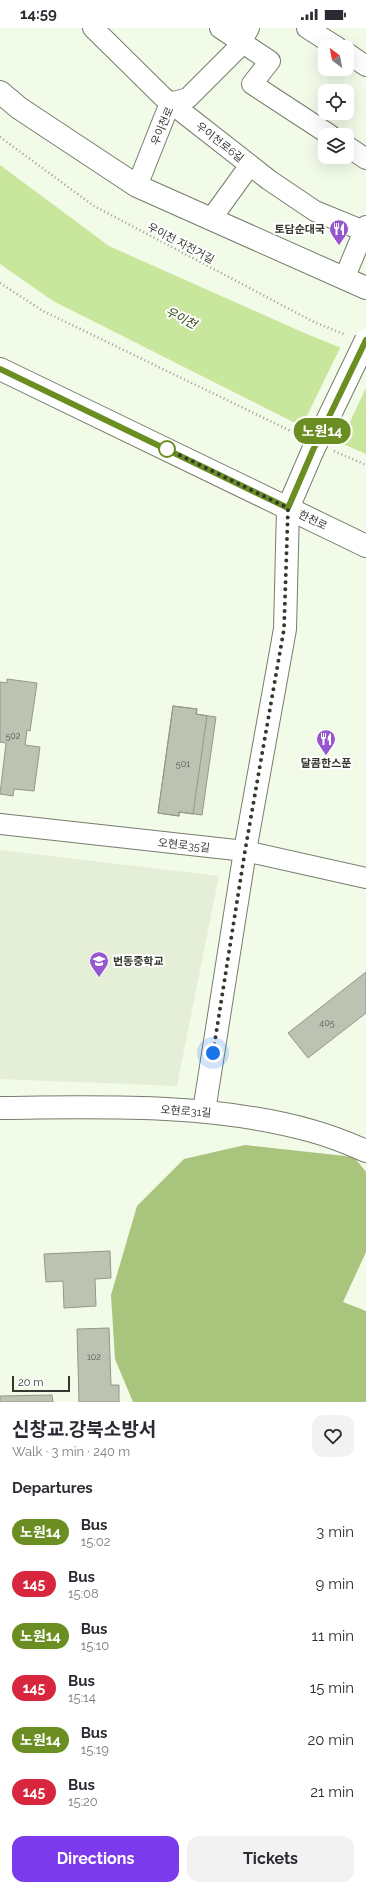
<!DOCTYPE html>
<meta charset="utf-8">
<style>
body{margin:0;font-family:Raleway,"Noto Sans KR",sans-serif;background:#f2f2f3;color:#2b2b33;height:100vh;display:flex;flex-direction:column;font-size:15px;white-space:nowrap}
*{box-sizing:border-box;margin:0}
p{font-size:13px;color:#7c7c81}
.icon{flex:none;width:22px;height:22px;fill:none;stroke:currentColor;stroke-width:2;stroke-linecap:round;stroke-linejoin:round}
.map{position:relative;height:1374px;overflow:hidden}
.sheet{display:flex;flex-direction:column;background:#fff;flex:1}
.sheet>*{flex:none}
.badge{padding:0 8px;border-radius:13px;font-size:14px;line-height:26px}
.needle{width:26px;rotate:328deg}
.fabs{position:absolute;left:318px;top:12px;display:grid;gap:8px}
.fabs a{display:grid;place-items:center;width:36px;height:36px;border-radius:8px;background:#fff;box-shadow:0 4px 16px #0002;font-size:20px}
.scale{position:absolute;left:12px;bottom:10px;width:58px;box-sizing:border-box;padding-left:4px;border:2px solid #353831;border-top:0;font-size:11px;line-height:14px;white-space:nowrap;color:#353831;-webkit-text-stroke:3px #fff;paint-order:stroke}
.you{position:absolute;width:20px;height:20px;margin:-10px;border:3px solid #fff;border-radius:50%;background:#1a73e8;box-shadow:0 0 0 6px #1a73e833}
.map>.badge{position:absolute;translate:-50% -50%;box-shadow:0 0 0 2px #fff}
h2{padding:0 12px;font-size:15px;line-height:36px}
.round{display:grid;place-items:center;flex:none;width:42px;height:42px;border-radius:12px;background:#f2f2f3}
.headline{display:flex;align-items:center;justify-content:space-between;height:68px;padding:0 12px}
h1{font-size:19px;font-weight:700;line-height:30px}
.primary-button{display:flex;gap:8px;margin-top:auto;padding:8px 12px}
.primary-button a{flex:1;height:46px;border-radius:12px;background:#7c3aed;color:#fff;font-size:16px;font-weight:700;line-height:46px;text-align:center}
.primary-button a+a{background:#f2f2f3;color:#2b2b33}
ul{padding:0;list-style:none}
li{display:flex;align-items:center;gap:12px;height:52px;padding:0 12px}
li div{flex:1}
li b{display:block;font-size:15px}
li em{font-style:normal}
li .badge{min-width:44px;font-weight:700;text-align:center}
.status{display:flex;justify-content:space-between;align-items:center;height:28px;padding:0 20px;background:#fff;direction:ltr}
.status svg{height:11px;fill:currentColor}
.map>svg:first-child{display:block}
.built{fill:#e5efd7}
.forest{fill:#a9c47d}
.water{fill:#c9e69d}
.pier{fill:#f2fae8}
.building{fill:#bcc3b2;stroke:#929988}
.lines{fill:none;stroke-linecap:round;stroke-linejoin:round}
.minor-casing{stroke:#767d6d;stroke-width:22}
.tertiary-casing{stroke:#767d6d;stroke-width:24}
.secondary-casing{stroke:#767d6d;stroke-width:24}
.path{stroke:#999e91;stroke-width:2.5;stroke-dasharray:1 3;stroke-linecap:butt}
.minor{stroke:#fff;stroke-width:20}
.tertiary{stroke:#fff;stroke-width:22}
.secondary{stroke:#fff;stroke-width:22}
.tertiary-bridge-casing{stroke:#767d6d;stroke-width:24;stroke-linecap:butt}
.tertiary-bridge{stroke:#fff;stroke-width:22}
.line-casing{stroke:#fff;stroke-width:9}
.line{stroke:#6b8e23;stroke-width:6}
.walk{stroke:#353831;stroke-width:4;stroke-dasharray:0 7.2}
.stop-dot{fill:#fff;stroke:#6b8e23;stroke-width:2}
.labels{text-anchor:middle;stroke-width:4;stroke-linejoin:round;paint-order:stroke}
.number-label{font-size:9px;fill:#575b51}
.street-label{font-size:11px;fill:#353831;stroke:#fff}
.poi-label{font-size:11px;font-weight:bold;fill:#353831;stroke:#fff;text-anchor:end}
.water-label{font-size:12px;font-style:italic;fill:#2f400b;stroke:#fff}
</style>
<div class="status"><b>14:59</b><svg viewBox="0 0 49 12"><path d="M0 12V9h3v3zM5 12V6h3v6zM10 12V3h3v9zM15 12V0h3v12zM26 1h20v11H26zM47 4h2v5h-2z"/></svg></div>
<div class="map">
<svg width="366" height="1374" viewBox="0 0 366 1374">
<rect width="100%" height="100%" fill="#f2fae8"/>
<path class="built" d="M0,822L219,848L177,1058L0,1051Z"/>
<path class="forest" d="M245,1117L354,1129L366,1144V1224L343,1274L366,1283V1374H133L115,1331L111,1267L137,1178L184,1131Z"/>
<path class="water" d="M0,137L109,218L302,304L366,330V426L297,396L53,273L0,236Z"/>
<path class="pier" d="M341,318L366,328V360L339,417L301,400Z"/>
<path class="building" d="M7,651L37,655L30,703L27,702L25,717L40,719L34,763L14,761L13,768L0,766L6,715L0,714V654L7,655Z
M173,678L197,681L196,686L207,688L193,786L179,784V788L158,785Z
M173,678L197,681L196,686L216,689L202,787L179,784V788L158,785Z
M366,944V985L308,1030L288,1005Z
M110,1223L111,1250L95,1251L96,1278L64,1280L63,1253L46,1254L44,1226Z
M109,1300L111,1357H119V1374H79L77,1301Z
M52,1367L53,1374H0V1368Z"/>
<g class="lines">
<defs>
<path id="minor" d="M93,0L163,69L269,152L315,183L364,203
M220,0L270,33L252,56L330,107
M307,0L337,19
M347,25L366,38
M347,118L366,131
M137,158L170,75L188,70L237,21L249,0
M211,191L250,137
M344,251L366,198
M0,796L245,823L366,850"/>
<path id="tertiary" d="M0,64L19,80L137,158L366,260
M0,1080C102,1079 213,1075 312,1103C330,1108 348,1115 366,1123
M204,1083L245,823L285,601L288,480L313,422"/>
<path id="secondary" d="M0,341L366,518"/>
</defs>
<use href="#minor" class="minor-casing"/>
<use href="#tertiary" class="tertiary-casing"/>
<use href="#secondary" class="secondary-casing"/>
<path class="path" d="M0,109L94,178L314,294L346,307
M0,255L43,283L299,407
M334,423L366,437"/>
<use href="#minor" class="minor"/>
<use href="#tertiary" class="tertiary"/>
<use href="#secondary" class="secondary"/>
<defs>
<path id="tertiary-bridge" d="M313,422L366,312"/>
</defs>
<use href="#tertiary-bridge" class="tertiary-bridge-casing"/>
<use href="#tertiary-bridge" class="tertiary-bridge"/>
</g>
<g class="lines">
<defs>
<path id="line" d="M0,341L288,480L313,422L366,312"/>
</defs>
<use href="#line" class="line-casing"/>
<use href="#line" class="line"/>
<path class="walk" d="M167,421L288,480L284,601L245,823L213,1025"/>
</g>
<defs>
<symbol id="restaurant-pin" viewBox="-11 -11 22 30"><path d="M0 17L-7.5 6A9.5 9.5 0 1 1 7.5 6Z" fill="#9657ce" stroke="#fff"/><path d="M-5-6h1v4h1v-4h1v4h1v-4h1v5L-1.5 .5V6h-2V.5L-5-1ZM5-6V6H3V1.5H1.5Q1.5-4 5-6Z" fill="#fff"/></symbol>
<symbol id="school-pin" viewBox="-11 -11 22 30"><path d="M0 17L-7.5 6A9.5 9.5 0 1 1 7.5 6Z" fill="#9657ce" stroke="#fff"/><path d="M0-5L7-2L0 1L-7-2ZM-4 1L0 2.5L4 1V4Q0 6-4 4Z" fill="#fff"/></symbol>
</defs>
<g fill-rule="evenodd">
<use href="#restaurant-pin" x="328" y="190" width="22" height="30"/>
<use href="#restaurant-pin" x="315" y="700" width="22" height="30"/>
<use href="#school-pin" x="88" y="922" width="22" height="30"/>
</g>
<circle class="stop-dot" cx="167" cy="421" r="8"/>
<g class="labels">
<g class="number-label">
<text x="13" y="711">502</text>
<text x="183" y="739">501</text>
<text x="327" y="998">405</text>
<text x="94" y="1332">102</text>
</g>
<g class="street-label">
<text transform="translate(162 98) rotate(-67)" y="4">우이천로</text>
<text transform="translate(220 114) rotate(38)" y="4">우이천로6길</text>
<text transform="translate(181 215) rotate(28)" y="4">우이천 자전거길</text>
<text transform="translate(313 492) rotate(26)" y="4">한천로</text>
<text transform="translate(184 817) rotate(6)" y="4">오현로35길</text>
<text transform="translate(186 1083) rotate(4)" y="4">오현로31길</text>
</g>
<g class="poi-label">
<text x="325" y="205">토담순대국</text>
<text x="326" y="739" text-anchor="middle">달콤한스푼</text>
<text x="113" y="937" text-anchor="start">번동중학교</text>
</g>
<g class="water-label">
<text transform="translate(181 290) rotate(27)" y="4">우이천</text>
</g>
</g>
</svg>
<div class="fabs">
<a><svg class="needle" viewBox="-14 -14 28 28"><path d="M0-13l5 13h-10z" fill="#e53935"/><path d="M0 13l5-13h-10z" fill="#7c7c81"/></svg></a>
<a><svg class="icon" aria-label="locate" viewBox="0 0 24 24"><circle cx="12" cy="12" r="6"/><path d="M12 2v4M12 18v4M2 12h4M18 12h4"/></svg></a>
<a><svg class="icon" aria-label="layers" viewBox="0 0 24 24"><path d="M12 4l9 5-9 5-9-5zM3 14l9 5 9-5"/></svg></a>
</div>
<div class="scale">20 m</div>
<div class="you" style="left:213px;top:1025px"></div>
<b class="badge" style="left:322px;top:403px;background:#6b8e23;color:#fff">노원14</b>
</div>
<section class="sheet">
<div class="headline"><div><h1>신창교.강북소방서</h1><p>Walk · 3 min · 240 m</p></div><a class="round"><svg class="icon" aria-label="heart" viewBox="0 0 24 24"><path d="M12 20l-8-8c-3-5 5-10 8-4 3-6 11-1 8 4z"/></svg></a></div>
<h2>Departures</h2>
<ul>
<li><span class="badge" style="background:#6b8e23;color:#fff">노원14</span><div><b>Bus</b><p>15:02</p></div><em>3 min</em></li>
<li><span class="badge" style="background:#d7263d;color:#fff">145</span><div><b>Bus</b><p>15:08</p></div><em>9 min</em></li>
<li><span class="badge" style="background:#6b8e23;color:#fff">노원14</span><div><b>Bus</b><p>15:10</p></div><em>11 min</em></li>
<li><span class="badge" style="background:#d7263d;color:#fff">145</span><div><b>Bus</b><p>15:14</p></div><em>15 min</em></li>
<li><span class="badge" style="background:#6b8e23;color:#fff">노원14</span><div><b>Bus</b><p>15:19</p></div><em>20 min</em></li>
<li><span class="badge" style="background:#d7263d;color:#fff">145</span><div><b>Bus</b><p>15:20</p></div><em>21 min</em></li>
</ul>
<div class="primary-button"><a>Directions</a><a>Tickets</a></div>
</section>
